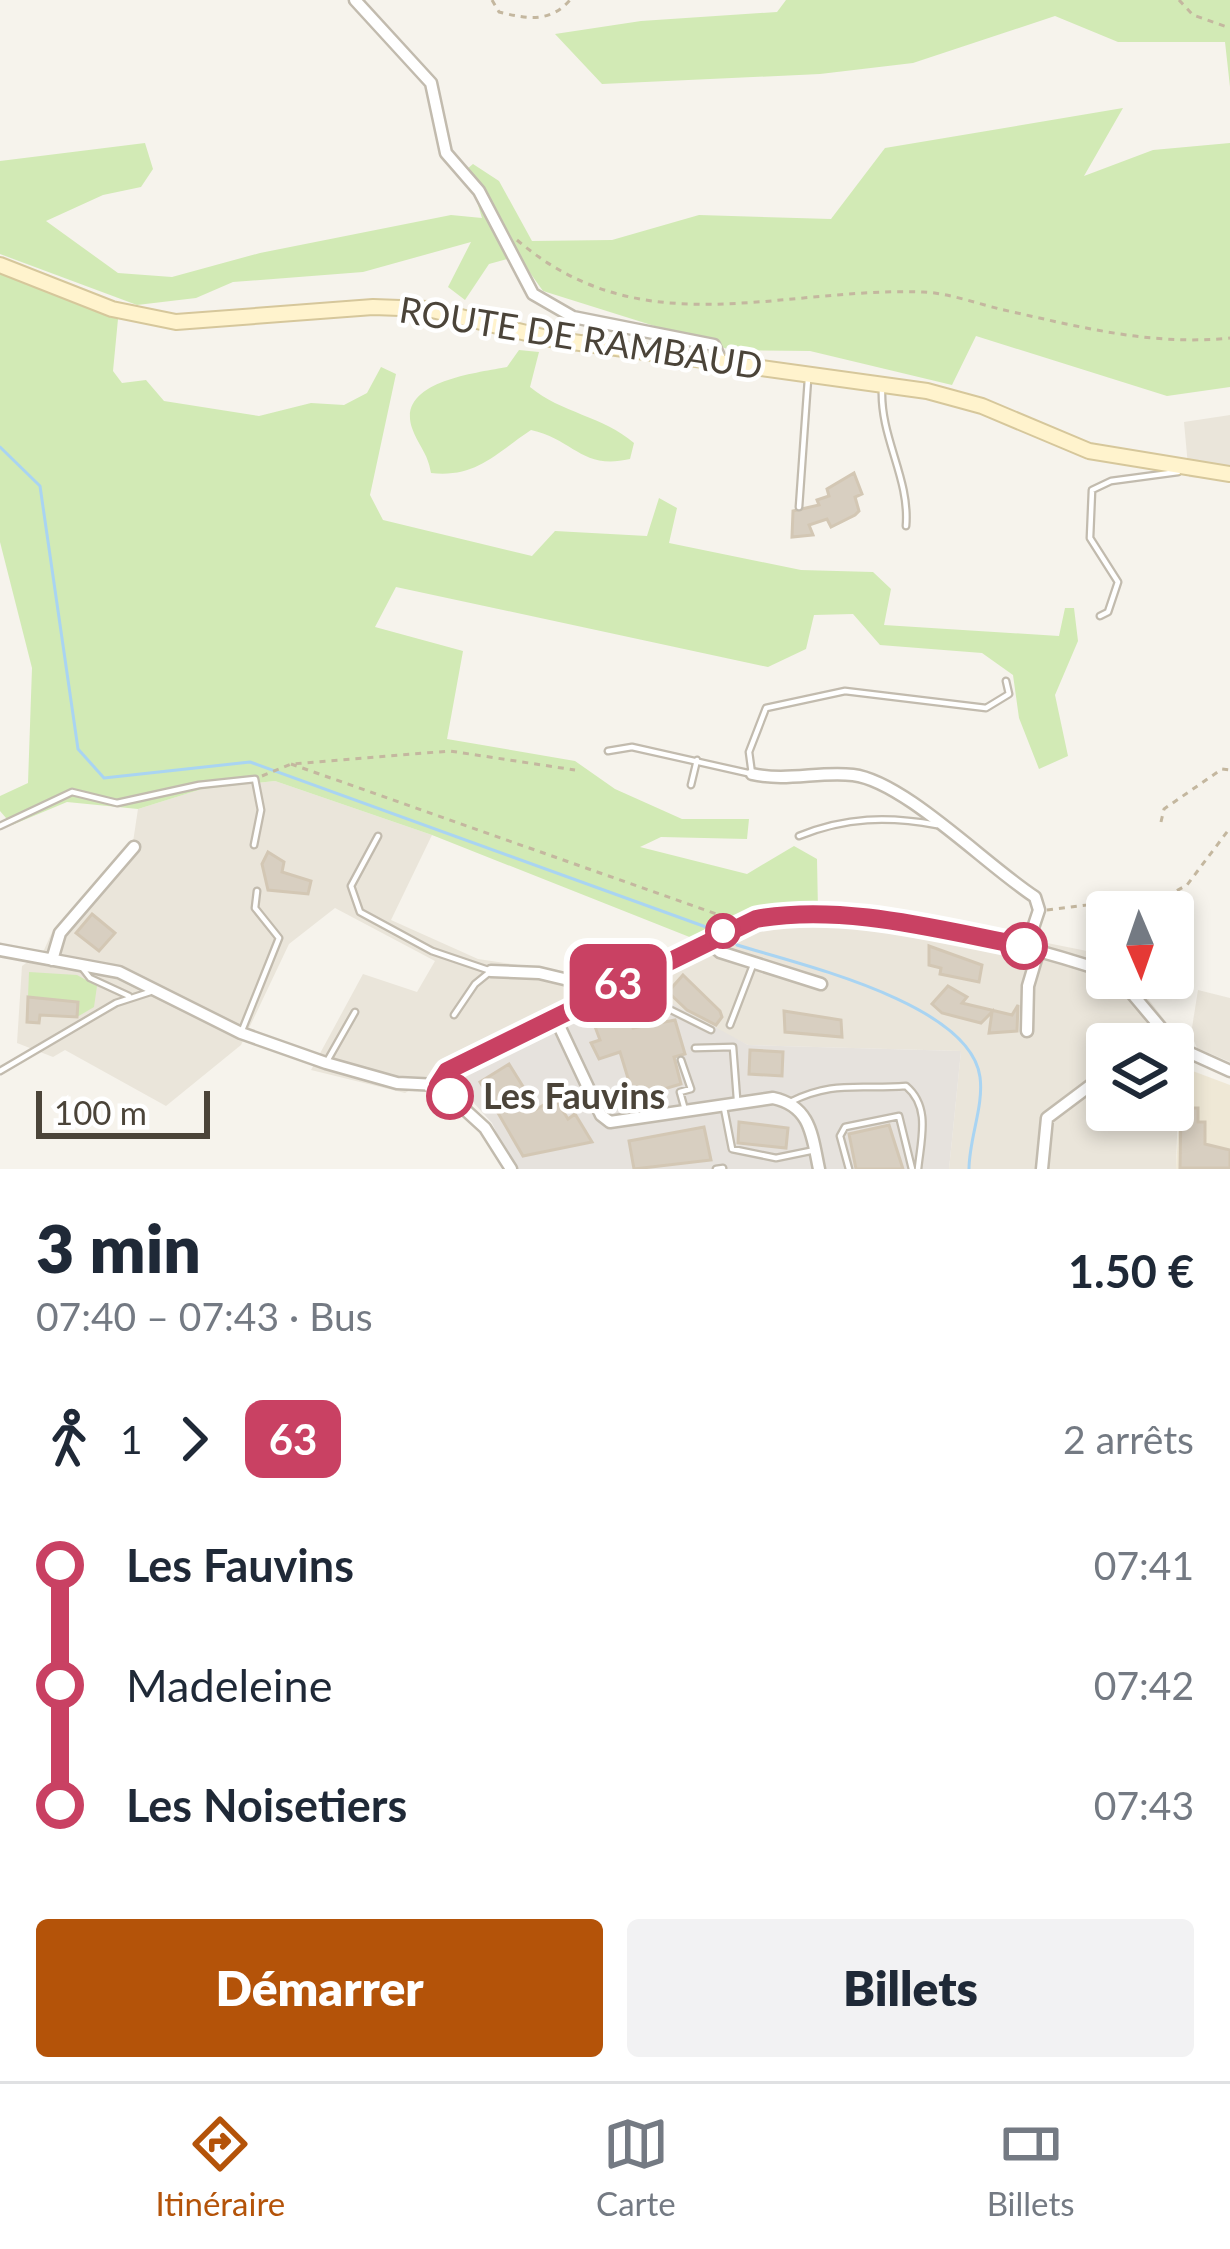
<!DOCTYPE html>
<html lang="fr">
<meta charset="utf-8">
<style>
body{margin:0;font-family:Lato,sans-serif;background:#f2f2f3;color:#1f2937;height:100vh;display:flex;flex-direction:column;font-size:45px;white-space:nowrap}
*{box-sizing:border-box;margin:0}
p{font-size:39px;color:#747a83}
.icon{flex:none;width:66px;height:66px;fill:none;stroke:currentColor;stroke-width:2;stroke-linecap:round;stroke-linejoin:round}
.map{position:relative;height:1169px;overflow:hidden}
.details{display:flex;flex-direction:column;background:#fff;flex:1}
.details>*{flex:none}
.badge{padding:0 24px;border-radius:18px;font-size:42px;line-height:78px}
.needle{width:78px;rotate:178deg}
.fabs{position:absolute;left:1086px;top:891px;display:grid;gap:24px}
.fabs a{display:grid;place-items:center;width:108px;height:108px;border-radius:12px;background:#fff;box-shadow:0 6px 18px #0003;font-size:60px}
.scale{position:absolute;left:36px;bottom:30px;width:174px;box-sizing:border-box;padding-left:12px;border:6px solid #4b4439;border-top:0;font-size:33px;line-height:42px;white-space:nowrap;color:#4b4439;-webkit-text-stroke:9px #fff;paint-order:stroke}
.map>.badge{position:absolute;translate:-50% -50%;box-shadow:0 0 0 6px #fff}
.legs{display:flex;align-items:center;gap:18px;height:132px;padding:0 36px;font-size:39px}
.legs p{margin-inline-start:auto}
.headline{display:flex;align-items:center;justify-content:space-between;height:204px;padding:0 36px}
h1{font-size:66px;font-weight:800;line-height:90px}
.cta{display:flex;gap:24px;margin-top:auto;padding:24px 36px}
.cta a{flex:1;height:138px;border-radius:12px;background:#b45309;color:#fff;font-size:48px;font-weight:800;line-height:138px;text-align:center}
.cta a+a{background:#f2f2f3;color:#1f2937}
ul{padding:0 36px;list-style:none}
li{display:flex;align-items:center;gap:42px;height:120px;font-size:45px}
li i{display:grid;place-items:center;width:18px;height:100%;margin:0 15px;background:currentColor}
li i::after{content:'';width:30px;height:30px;margin:-15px;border:9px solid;border-radius:50%;background:#fff}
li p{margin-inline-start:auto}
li:first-child i{background:linear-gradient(#0000 50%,currentColor 0)}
li:last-child i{background:linear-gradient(currentColor 50%,#0000 0)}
.dock{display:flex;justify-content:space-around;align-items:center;height:168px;border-top:3px solid #e0e1e3;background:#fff;font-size:33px;color:#747a83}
.dock a{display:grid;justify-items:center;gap:6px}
.dock .on{color:#b45309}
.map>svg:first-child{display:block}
.residential{fill:#eae5da;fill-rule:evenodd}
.industrial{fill:#e6e2dd}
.education{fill:#efe8d6}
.green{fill:#d2eab5}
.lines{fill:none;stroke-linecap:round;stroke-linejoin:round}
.stream{stroke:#a9d4f2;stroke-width:3}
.building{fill:#d8cfc1;stroke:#d3c7b4;stroke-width:3}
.lane-casing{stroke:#c2bbae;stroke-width:9}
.street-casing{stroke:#c2bbae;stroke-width:15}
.secondary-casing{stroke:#d6c79b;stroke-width:18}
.path{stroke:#c4b79f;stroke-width:3;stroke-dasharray:6 6;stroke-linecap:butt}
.lane{stroke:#fff;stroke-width:4.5}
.street{stroke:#fff;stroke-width:10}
.secondary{stroke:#fff3cd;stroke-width:14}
.line-1-casing{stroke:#fff;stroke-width:27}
.line-1{stroke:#c94163;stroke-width:18}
.stop-1-dot{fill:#fff;stroke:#c94163;stroke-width:6}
.labels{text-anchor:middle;stroke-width:9;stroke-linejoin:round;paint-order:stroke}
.street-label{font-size:36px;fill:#4b4439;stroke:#fff}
.stop-label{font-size:36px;font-weight:bold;fill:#4b4439;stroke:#fff;text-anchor:start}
</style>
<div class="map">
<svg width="1230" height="1169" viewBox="0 0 1230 1169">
<rect width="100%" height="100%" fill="#f6f3ec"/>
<path class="residential" d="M1230,415V481L1189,477L1184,422Z
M275,781L432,835L391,920L478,959L611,979L735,916L784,907L952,924L1107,955V978H1132L1180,1040L1176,1169H949L961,1051L748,1045L611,979L405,1093L311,1070L363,974L417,992L435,961L335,908L289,944L241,1045L166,1106L65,1050L53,1057L17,1043L22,966L44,950L53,930L133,842L138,809L202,789ZM1107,1044H1173V1110H1107Z
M1198,990L1230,998V1062L1197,1048L1191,1034Z"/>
<path class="industrial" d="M611,979L642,987L748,1045L961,1051L949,1169H514L492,1123L442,1068Z"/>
<path class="education" d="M1182,1067L1230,1085V1169H1176Z"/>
<path class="green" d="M786,0H1230V87L1225,42H1118L1055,16L913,63L820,74L602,84L555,34L641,21L777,12Z
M1123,108L1084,176L1153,150L1230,143V387L1167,396L976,336L952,385L810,351L731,350L543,291L518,256L489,264L465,300L448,287L471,242L363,272L233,282L196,298L137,305L0,254V161L145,143L153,169L141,187L103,195L46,221L118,273L172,277L260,253L451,215L482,218L467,169L473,164L499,181L532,241L612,240L699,215L831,219L885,148Z
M0,274L118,319L113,371L122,383L146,380L164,401L259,416L311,403L344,405L367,393L381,367L396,374L370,495L383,520L532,556L555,531L647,536L659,498L677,508L669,543L801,570L873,572L891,589L884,625L1059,636L1065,608H1074L1078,641L1055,695L1068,756L1039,769L1019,718L1013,675L982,653L880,645L853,614L814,615L806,649L768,667L396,587L375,627L463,651L447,739L575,761L615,789L682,819H749L747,839L661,837L640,847L747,874L794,846L817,859L818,911C770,906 735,917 692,938L432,835L275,781L202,789L138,809L67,802L12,825L0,811V796L28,783L32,668L0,542Z
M519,350L539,352L530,387C561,413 603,416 634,443L630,459C581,470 575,440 531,430C495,454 476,478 431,473C428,453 418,445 412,428C396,381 477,373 507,367Z
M29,972L77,975L97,986L94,1007L77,1017L78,1002L28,997Z"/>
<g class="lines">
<path class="stream" d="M0,447L40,486L78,749L104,778L250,762L706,927
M737,945C798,964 970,1003 980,1077C984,1106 969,1139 969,1169"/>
</g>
<path class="building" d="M854,473L862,494L855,497L859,511L855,515L831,527L827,519L809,525L813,535L792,537L793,511L819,505L817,500L829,496L827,489Z
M268,852L284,862L282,872L311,881L308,894L268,890L262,864Z
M92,914L115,933L99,951L76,933Z
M929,946L982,965L979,982L940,974L941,968L929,965Z
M683,975L720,1011L722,1017L716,1025L687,1010L668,992Z
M948,986L967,997L962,1003L1012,1015L1018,1005L1017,1031L989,1033L992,1012L981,1023L942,1013L932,1004Z
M28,997L78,1002L77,1017L40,1015L39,1023L27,1022Z
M784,1011L841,1020L842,1037L785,1032Z
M627,1012L633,1028L675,1020L685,1054L674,1057L681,1084L634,1098L620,1052L599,1059L591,1043L600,1040L594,1024Z
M750,1050L783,1052L782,1076L749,1074Z
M509,1064L537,1109L555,1098L568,1119L575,1114L592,1142L523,1156L480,1082Z
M1181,1108H1198V1122H1205V1144L1230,1150V1168H1180Z
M739,1122L788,1128L786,1148L738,1143Z
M889,1125L903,1169H856L849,1134Z
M704,1127L711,1160L634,1169L629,1141Z"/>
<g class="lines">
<defs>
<path id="lane" d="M882,389C880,438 910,478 906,526
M799,507L808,379
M1100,616L1108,612L1118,582L1090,538L1092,490L1111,481L1178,472
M608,751L632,747L752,774L749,752L766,708L845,691L986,708L1009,694L1006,681
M691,785L697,760
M0,826L72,792L117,803L199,785L255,779L261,810L254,845
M378,836L351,886L360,912L432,951L491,971
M799,836C846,817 888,816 937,825
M80,965L90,978L129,996
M627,979L653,1001L711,1030
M454,1015L475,984L491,971
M730,1025L753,965
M241,1033L279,938L255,908L257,891
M695,1048L733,1047L737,1099
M681,1060L691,1089L680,1092L685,1110
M326,1063L355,1012
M0,1071L116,1003L150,992
M790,1102C834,1080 858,1090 906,1086C931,1107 921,1139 918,1169
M724,1108L732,1149L776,1158L815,1150
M716,1169L723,1168
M849,1169L840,1136L845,1127L899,1116L912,1169"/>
<path id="street" d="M355,0L431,83L446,153L479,191L533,294L573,317L714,345L722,363
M752,774C787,782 819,771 853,775C904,781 987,866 1035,897L1039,910L1027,946
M705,939L720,952L821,984
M0,950L119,972L241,1033L326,1063L397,1083L438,1085
M52,960L60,933L134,847
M491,971L539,973L606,989
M1119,978L1177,1047L1230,1071
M554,1015L601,1115L610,1122L773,1098C811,1106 812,1136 819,1169
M1027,1031L1028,986L1039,949
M1148,1044L1164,1033
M438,1085L447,1071C509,1039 572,1008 634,976C674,956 714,929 758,919C845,899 1022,943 1107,972
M438,1085L485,1128L511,1169
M1042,1169L1047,1118L1107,1073"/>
<path id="secondary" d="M0,265L112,309L176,322L373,307L428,309L551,339L927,391L982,406L1089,451L1230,474"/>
</defs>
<use href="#lane" class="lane-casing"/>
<use href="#street" class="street-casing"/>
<use href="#secondary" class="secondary-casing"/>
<path class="path" d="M492,0L499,12C527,19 550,23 570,0
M1179,0L1193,15L1230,28
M517,240C642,347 777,287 923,292C949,293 978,304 1004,310C1080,327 1152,346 1230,338
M291,764L725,917
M262,776L291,764L450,751L575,770
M1161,822L1164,809L1222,769L1230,770
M1047,910L1169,895L1187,885L1230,828"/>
<use href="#lane" class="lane"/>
<use href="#street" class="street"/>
<use href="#secondary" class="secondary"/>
</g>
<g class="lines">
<defs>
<path id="line-1" d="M450,1096L438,1085L447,1071L756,919C842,903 940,930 1024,946"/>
</defs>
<use href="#line-1" class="line-1-casing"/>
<use href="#line-1" class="line-1"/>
</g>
<g class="stop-1-dot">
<circle cx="723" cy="931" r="15"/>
<circle cx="1024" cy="946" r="21"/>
<circle cx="450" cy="1096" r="21"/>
</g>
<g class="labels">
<g class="street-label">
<text transform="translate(581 338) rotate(9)" y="13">ROUTE DE RAMBAUD</text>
</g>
<g class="stop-label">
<text x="483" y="1109">Les Fauvins</text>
</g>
</g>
</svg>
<div class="fabs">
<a><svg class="needle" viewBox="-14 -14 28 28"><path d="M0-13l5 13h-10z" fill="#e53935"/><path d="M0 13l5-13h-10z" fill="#747a83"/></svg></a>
<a><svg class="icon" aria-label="layers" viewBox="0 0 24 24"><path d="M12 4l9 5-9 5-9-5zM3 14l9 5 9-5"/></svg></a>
</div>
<div class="scale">100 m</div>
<b class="badge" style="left:618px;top:983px;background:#c94163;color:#fff">63</b>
</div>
<section class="details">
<div class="headline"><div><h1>3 min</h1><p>07:40 – 07:43 · Bus</p></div><b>1.50 €</b></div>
<div class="legs"><svg class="icon" aria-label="walk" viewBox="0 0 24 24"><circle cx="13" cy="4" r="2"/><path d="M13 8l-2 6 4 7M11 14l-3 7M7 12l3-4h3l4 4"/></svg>1<svg class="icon" aria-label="forward" viewBox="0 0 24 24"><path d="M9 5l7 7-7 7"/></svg><b class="badge" style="background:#c94163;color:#fff">63</b><p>2 arrêts</p></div>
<ul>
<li><i style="color:#c94163"></i><b>Les Fauvins</b><p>07:41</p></li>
<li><i style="color:#c94163"></i><span>Madeleine</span><p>07:42</p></li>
<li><i style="color:#c94163"></i><b>Les Noisetiers</b><p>07:43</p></li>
</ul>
<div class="cta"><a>Démarrer</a><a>Billets</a></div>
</section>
<nav class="dock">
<a class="on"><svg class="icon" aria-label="directions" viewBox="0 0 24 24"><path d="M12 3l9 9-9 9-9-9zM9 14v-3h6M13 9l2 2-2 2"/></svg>Itinéraire</a>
<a><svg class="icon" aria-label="map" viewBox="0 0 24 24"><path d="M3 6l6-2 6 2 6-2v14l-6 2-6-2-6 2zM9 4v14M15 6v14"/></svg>Carte</a>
<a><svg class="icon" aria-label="tickets" viewBox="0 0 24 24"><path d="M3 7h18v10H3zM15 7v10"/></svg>Billets</a>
</nav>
